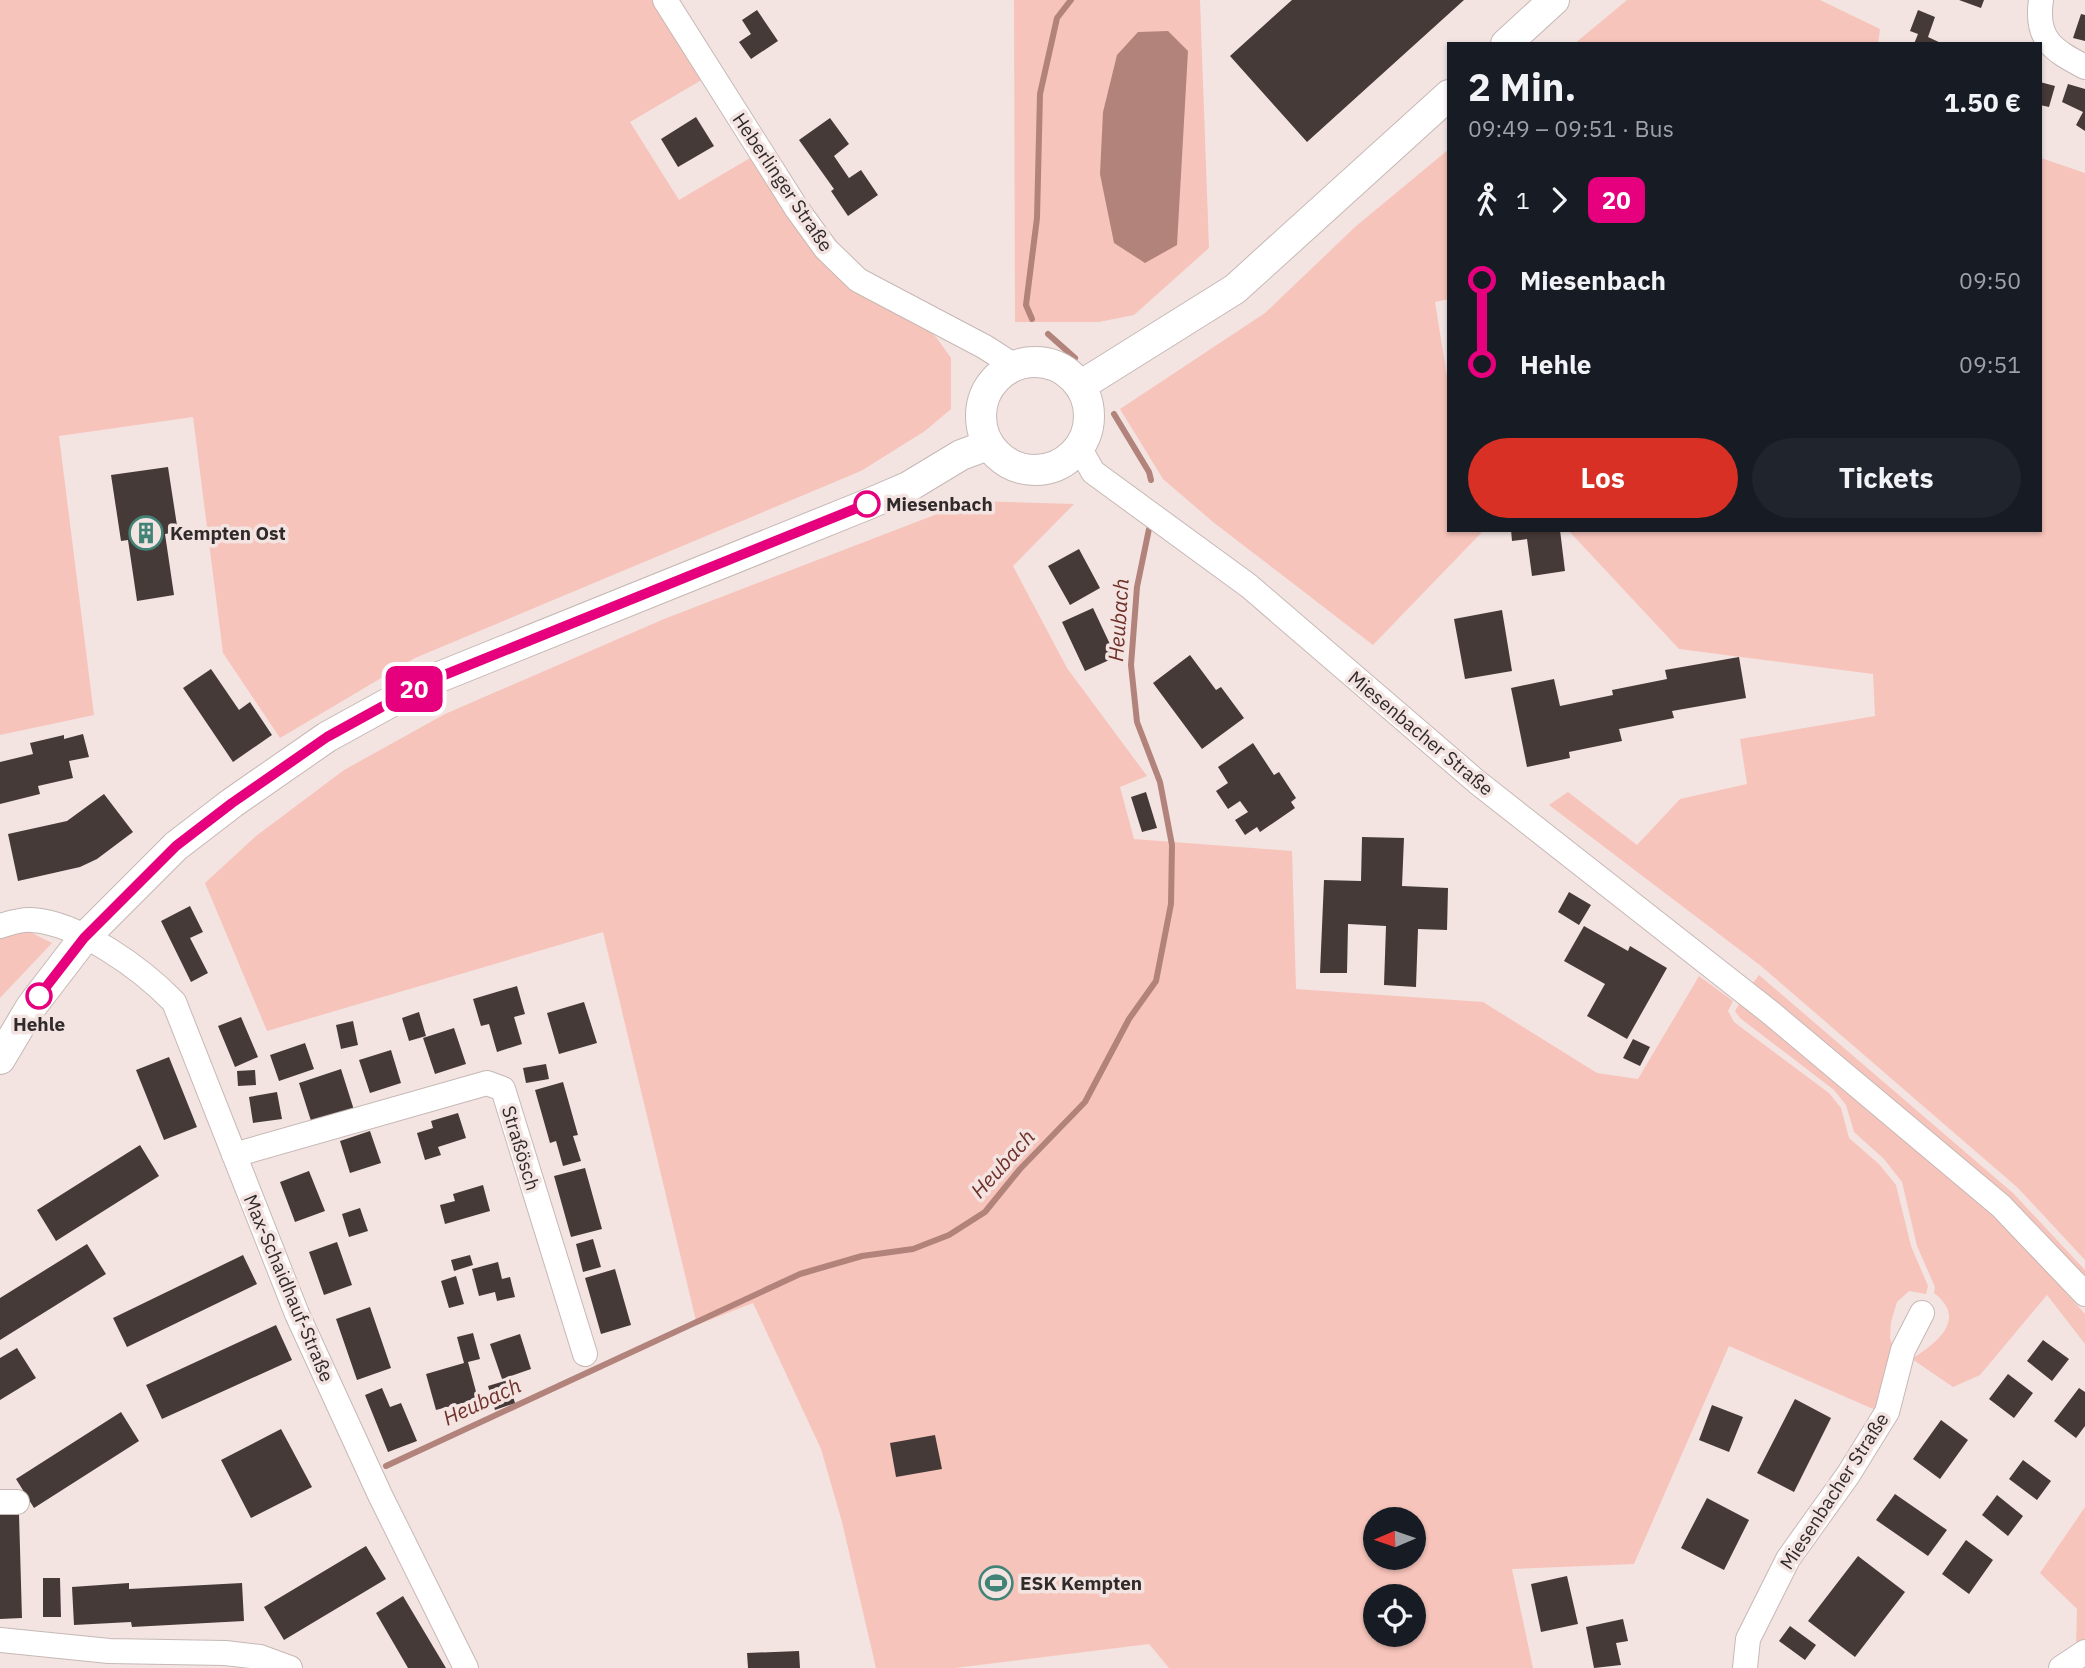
<!DOCTYPE html>
<html lang="de">
<meta charset="utf-8">
<style>
body{margin:0;font-family:"IBM Plex Sans",sans-serif;background:#20242c;color:#f1f3f6;height:100vh;display:flex;flex-direction:column;font-size:26px;white-space:nowrap}
*{box-sizing:border-box;margin:0}
p{font-size:23px;color:#9ea1a6}
.icon{flex:none;width:38px;height:38px;fill:none;stroke:currentColor;stroke-width:2;stroke-linecap:round;stroke-linejoin:round}
.map{position:relative;flex:1;overflow:hidden}
.side{position:absolute;left:1447px;top:42px;width:595px;height:490px;display:flex;flex-direction:column;background:#171b24;border-radius:0px;box-shadow:0 2px 5px #0004}
.side>*{flex:none}
.badge{padding:0 14px;border-radius:10px;font-size:24px;line-height:46px}
.needle{width:46px;rotate:268deg}
.tools{position:absolute;left:1363px;top:1507px;display:grid;gap:14px}
.tools a{display:grid;place-items:center;width:63px;height:63px;border-radius:50%;background:#171b24;box-shadow:0 2px 5px #0004;font-size:35px}
.map>.badge{position:absolute;translate:-50% -50%;box-shadow:0 0 0 4px #fff}
.legs{display:flex;align-items:center;gap:10px;height:77px;padding:0 21px;font-size:23px}
.legs p{margin-inline-start:auto}
.overview{display:flex;align-items:center;justify-content:space-between;height:119px;padding:0 21px}
h1{font-size:38px;font-weight:800;line-height:52px}
.cta{display:flex;gap:14px;margin-top:auto;padding:14px 21px}
.cta a{flex:1;height:80px;border-radius:42px;background:#d93025;color:#fff;font-size:28px;font-weight:800;line-height:80px;text-align:center}
.cta a+a{background:#20242c;color:#f1f3f6}
ul{padding:0 21px;list-style:none}
li{display:flex;align-items:center;gap:24px;height:84px;font-size:26px}
li i{display:grid;place-items:center;width:10px;height:100%;margin:0 9px;background:currentColor}
li i::after{content:'';width:18px;height:18px;margin:-9px;border:5px solid;border-radius:50%;background:#171b24}
li p{margin-inline-start:auto}
li:first-child i{background:linear-gradient(#0000 50%,currentColor 0)}
li:last-child i{background:linear-gradient(currentColor 50%,#0000 0)}
.map>svg:first-child{display:block}
.green{fill:#f7c4bb;fill-rule:evenodd}
.water{fill:#b2837b}
.lines{fill:none;stroke-linecap:round;stroke-linejoin:round}
.stream{stroke:#b2837b;stroke-width:6}
.building{fill:#463a38}
.minor-casing{stroke:#c6b8b5;stroke-width:26}
.major-casing{stroke:#c6b8b5;stroke-width:32}
.minor{stroke:#fff;stroke-width:24}
.major{stroke:#fff;stroke-width:30}
.line-1-casing{stroke:#fff;stroke-width:16}
.line-1{stroke:#e6007e;stroke-width:10}
.stop-1-dot{fill:#fff;stroke:#e6007e;stroke-width:3.5}
.labels{text-anchor:middle;stroke-width:7;stroke-linejoin:round;paint-order:stroke}
.street-label{font-size:19px;fill:#302a2a;stroke:#f3e4e2}
.stop-label{font-size:19px;font-weight:bold;fill:#302a2a;stroke:#f3e4e2;text-anchor:start}
.poi-label{font-size:19px;font-weight:bold;fill:#302a2a;stroke:#f3e4e2;text-anchor:start}
.water-label{font-size:21px;font-style:italic;fill:#6f3129;stroke:#f3e4e2}
</style>
<div class="map">
<svg width="2085" height="1668" viewBox="0 0 2085 1668">
<rect width="100%" height="100%" fill="#f3e4e2"/>
<path class="green" d="M0,0H655L705,78L630,122L679,200L755,155L792,213L936,337L951,358V409L925,431L861,471L415,658L280,738L223,653L193,417L59,436L94,715L0,735Z
M1014,0H1200L1209,248L1134,315L1099,322H1015Z
M1627,0H1820L1880,29L1878,44H1574Z
M1449,149V299L1435,302L1449,389V530H1484L1373,645L1213,522L1163,479L1120,409L1265,313L1355,227Z
M2041,158L2085,173V1260L2018,1188L1761,966L1549,805L1568,792L1637,845L1680,799L1747,784L1740,739L1875,716L1873,674L1679,649L1568,530H2040Z
M971,501L1074,504L1013,566L1067,668L1147,776L1120,787L1134,839L1292,851L1296,989L1483,1002L1597,1073L1638,1079L1699,976L1733,1001L1728,1011L1734,1022L1829,1093L1841,1108L1849,1138L1879,1164L1896,1185L1911,1246L1928,1286L1926,1294L1909,1291L1897,1302L1891,1322L1890,1338L1896,1355L1880,1412L1729,1346L1634,1564L1512,1569L1533,1668H1169L1149,1644L955,1668H876L842,1522L821,1449L753,1303L697,1325L603,932L267,1031L205,883L256,836L344,770L445,714L664,619ZM1376,1519H1414V1558H1376ZM1376,1596H1414V1634H1376Z
M22,928L52,943L0,998V934Z
M1759,975L2013,1193L2085,1270V1283L1752,984Z
M1739,1004L1854,1093L1995,1213L2085,1314V1344L2047,1295L1980,1375L1953,1387L1912,1359C1937,1343 1968,1319 1934,1293L1935,1287L1917,1246L1902,1182L1884,1159L1854,1132L1846,1105L1834,1090L1740,1018L1735,1011Z
M2085,1507V1641L2076,1647L2077,1609L2040,1573Z"/>
<path class="water" d="M1168,31L1188,51L1177,245L1145,263L1114,243L1100,174L1103,112L1117,55L1138,32Z"/>
<g class="lines">
<path class="stream" d="M1032,319L1026,305L1037,218L1040,94L1057,18L1071,0
M1048,334L1075,358
M1114,414L1149,472L1151,480
M386,1466L800,1274L862,1256L913,1249L949,1235L985,1212L1020,1169L1085,1102L1129,1019L1156,981L1171,904L1172,845L1160,782L1137,722L1131,665L1137,587L1149,529"/>
</g>
<path class="building" d="M1292,0H1464L1307,142L1230,56Z
M1959,0H1984L1981,8Z
M757,10L778,41L751,59L739,42L751,34L742,20Z
M1918,10L1935,17L1928,37L1943,44H1914L1918,34L1910,31Z
M2081,14L2085,15V41L2073,38Z
M2040,82L2055,86L2049,107L2040,105Z
M2068,84L2085,89V131L2076,125L2083,112L2062,102Z
M696,117L714,146L678,167L661,139Z
M830,118L849,144L834,156L849,178L861,170L878,195L848,216L831,191L834,189L799,140Z
M168,467L178,532L165,534L174,595L137,601L128,540L121,541L111,475Z
M1511,530H1560L1565,571L1532,576L1527,539L1512,541Z
M1079,549L1100,588L1070,605L1048,566Z
M1093,608L1116,657L1085,671L1062,622Z
M1502,610L1512,671L1465,679L1454,619Z
M1190,655L1216,690L1221,687L1244,718L1202,749L1153,683Z
M1739,657L1746,698L1672,711L1674,718L1619,729L1622,741L1569,752L1570,758L1527,767L1511,688L1554,679L1560,706L1613,695L1612,690L1667,679L1665,670Z
M211,669L239,710L250,702L272,735L233,762L183,688Z
M83,734L89,757L69,761L73,778L38,786L40,794L0,804V762L33,754L30,743L64,735V739Z
M1253,743L1274,775L1279,772L1296,798L1291,802L1295,808L1260,832L1257,827L1245,835L1235,820L1248,812L1240,801L1228,809L1216,791L1228,783L1218,767Z
M1146,792L1157,828L1142,832L1131,797Z
M104,794L133,832L97,859L80,867L18,881L8,834L67,821Z
M1362,837L1404,838L1402,886L1448,888L1447,930L1418,929L1416,987L1384,985L1386,926L1348,924L1347,973H1320L1324,880L1361,881Z
M1569,892L1591,905L1579,925L1558,912Z
M190,906L203,932L190,938L208,973L191,982L161,921Z
M1584,926L1628,951L1630,946L1667,968L1627,1039L1587,1016L1605,984L1564,961Z
M517,986L525,1014L514,1017L522,1044L497,1052L489,1024L481,1026L473,999Z
M584,1002L597,1043L559,1054L547,1013Z
M419,1012L426,1036L409,1041L402,1018Z
M241,1017L258,1057L235,1067L218,1026Z
M353,1021L358,1045L341,1049L336,1025Z
M454,1028L466,1064L435,1074L423,1038Z
M1633,1039L1650,1047L1640,1066L1623,1058Z
M305,1043L314,1069L279,1081L270,1055Z
M391,1050L401,1083L370,1093L359,1060Z
M169,1057L197,1127L164,1140L136,1070Z
M546,1064L549,1079L526,1083L523,1068Z
M341,1069L354,1110L312,1124L299,1083Z
M255,1070L256,1085L238,1086L237,1071Z
M563,1082L578,1135L573,1136L581,1161L563,1166L556,1141L550,1143L535,1090Z
M277,1092L282,1119L253,1123L249,1097Z
M458,1113L466,1138L438,1147L441,1155L425,1160L417,1133L433,1128L431,1121Z
M370,1131L381,1163L350,1173L340,1141Z
M140,1145L159,1176L56,1241L37,1210Z
M585,1168L602,1229L571,1237L554,1176Z
M309,1171L325,1211L295,1222L280,1182Z
M483,1185L490,1211L445,1224L440,1205L455,1201L453,1194Z
M360,1208L368,1231L349,1237L342,1214Z
M593,1239L601,1267L583,1272L576,1244Z
M337,1242L352,1285L324,1295L309,1252Z
M87,1244L106,1274L0,1340V1298Z
M243,1255L257,1284L127,1347L113,1318Z
M470,1255L473,1265L454,1271L451,1260Z
M498,1262L502,1279L510,1277L515,1297L497,1301L495,1292L479,1296L472,1269Z
M615,1269L631,1325L601,1334L585,1278Z
M456,1276L464,1304L449,1308L441,1281Z
M370,1307L391,1368L357,1380L336,1319Z
M276,1325L292,1360L162,1419L146,1385Z
M473,1333L480,1359L468,1362L478,1399L436,1410L426,1374L464,1363L457,1337Z
M520,1334L531,1369L502,1379L490,1344Z
M2043,1340L2069,1359L2052,1381L2027,1361Z
M17,1348L36,1378L0,1400V1358Z
M2008,1374L2033,1393L2014,1418L1989,1399Z
M508,1380L515,1403L495,1410L488,1386Z
M382,1388L390,1407L401,1403L417,1441L388,1452L365,1395Z
M2079,1388L2085,1392V1426L2076,1438L2054,1421Z
M1795,1399L1831,1418L1794,1492L1757,1473Z
M1712,1405L1743,1417L1729,1452L1699,1440Z
M121,1412L139,1441L34,1508L16,1479Z
M1941,1420L1968,1440L1940,1479L1913,1459Z
M281,1429L312,1487L251,1518L221,1460Z
M935,1435L942,1469L896,1477L890,1443Z
M2023,1460L2051,1481L2037,1500L2009,1479Z
M1895,1494L1947,1530L1928,1556L1876,1520Z
M1997,1495L2023,1516L2008,1536L1982,1515Z
M1707,1498L1749,1520L1724,1570L1681,1548Z
M19,1514L22,1618L0,1619V1515Z
M1966,1540L1993,1560L1969,1594L1942,1574Z
M366,1546L386,1579L284,1640L264,1607Z
M1858,1556L1905,1592L1855,1657L1808,1621Z
M1567,1576L1578,1624L1541,1632L1531,1584Z
M43,1578H60L61,1617H43Z
M129,1583V1589L242,1583L244,1621L132,1627L131,1622L74,1625L72,1587Z
M403,1596L434,1648L446,1668H408L376,1613Z
M1623,1619L1628,1641L1616,1643L1621,1665L1594,1668L1586,1627Z
M1790,1626L1816,1645L1805,1660L1779,1641Z
M799,1651L800,1668H748L747,1653Z"/>
<g class="lines">
<defs>
<path id="minor" d="M665,0L797,209L826,249L858,280L985,347L1013,365
M2041,0C2035,40 2053,50 2085,67
M1079,447L1093,472L1249,586L1477,782L1771,1013L2001,1206L2085,1294
M0,926C10,923 21,919 32,920C79,923 142,969 174,1002L297,1314L380,1495L466,1668
M234,1155L487,1083L503,1089L585,1354
M0,1502H17
M0,1640L109,1651L225,1653L260,1657L290,1668
M1745,1668L1748,1639L1788,1559L1848,1475L1887,1412L1903,1350L1922,1313
M2061,1668L2085,1652"/>
<path id="major" d="M1506,44L1554,0
M981 416a54 54 0 1 1 108 0a54 54 0 1 1-108 0Z
M1080,386L1235,289L1449,95
M0,1059L31,1007L84,938L176,846L232,803L327,737L427,682L866,505L908,487L961,455L988,445"/>
</defs>
<use href="#minor" class="minor-casing"/>
<use href="#major" class="major-casing"/>
<use href="#minor" class="minor"/>
<use href="#major" class="major"/>
</g>
<g class="lines">
<defs>
<path id="line-1" d="M39,996L84,938L176,846L232,803L327,737L427,682L867,504"/>
</defs>
<use href="#line-1" class="line-1-casing"/>
<use href="#line-1" class="line-1"/>
</g>
<defs>
<symbol id="building-ring" viewBox="-11 -11 22 22"><circle r="9.5" fill="#f3e4e2" stroke="#418477" stroke-width="1.5"/><path d="M-4-6H4V6H1V3H-1V6H-4ZM-2.5-4.3h1.7v1.8h-1.7ZM.8-4.3h1.7v1.8H.8ZM-2.5-1h1.7V.8h-1.7ZM.8-1h1.7V.8H.8Z" fill="#418477"/></symbol>
<symbol id="stadium-ring" viewBox="-11 -11 22 22"><circle r="9.5" fill="#f3e4e2" stroke="#418477" stroke-width="1.5"/><path d="M0-5a6.5 5 0 1 0 0 10a6.5 5 0 1 0 0-10ZM-3.5-1.8h7v3.6h-7Z" fill="#418477"/></symbol>
</defs>
<g fill-rule="evenodd">
<use href="#building-ring" x="127" y="514" width="38" height="38"/>
<use href="#stadium-ring" x="977" y="1564" width="38" height="38"/>
</g>
<g class="stop-1-dot">
<circle cx="867" cy="504" r="12"/>
<circle cx="39" cy="996" r="12"/>
</g>
<g class="labels">
<g class="street-label">
<text transform="translate(783 182) rotate(56)" y="7">Heberlinger Straße</text>
<text transform="translate(1421 733) rotate(40)" y="7">Miesenbacher Straße</text>
<text transform="translate(521 1148) rotate(73)" y="7">Straßösch</text>
<text transform="translate(289 1288) rotate(67)" y="7">Max-Schaidhauf-Straße</text>
<text transform="translate(1834 1491) rotate(-57)" y="7">Miesenbacher Straße</text>
</g>
<g class="stop-label">
<text x="886" y="511">Miesenbach</text>
<text x="39" y="1031" text-anchor="middle">Hehle</text>
</g>
<g class="poi-label">
<text x="170" y="540">Kempten Ost</text>
<text x="1020" y="1590">ESK Kempten</text>
</g>
<g class="water-label">
<text transform="translate(1119 620) rotate(-86)" y="7">Heubach</text>
<text transform="translate(1003 1164) rotate(-48)" y="7">Heubach</text>
<text transform="translate(482 1402) rotate(-25)" y="7">Heubach</text>
</g>
</g>
</svg>
<div class="tools">
<a><svg class="needle" viewBox="-14 -14 28 28"><path d="M0-13l5 13h-10z" fill="#e53935"/><path d="M0 13l5-13h-10z" fill="#9ea1a6"/></svg></a>
<a><svg class="icon" aria-label="locate" viewBox="0 0 24 24"><circle cx="12" cy="12" r="6"/><path d="M12 2v4M12 18v4M2 12h4M18 12h4"/></svg></a>
</div>
<b class="badge" style="left:414px;top:689px;background:#e6007e;color:#fff">20</b>
<section class="side">
<div class="overview"><div><h1>2 Min.</h1><p>09:49 – 09:51 · Bus</p></div><b>1.50 €</b></div>
<div class="legs"><svg class="icon" aria-label="walk" viewBox="0 0 24 24"><circle cx="13" cy="4" r="2"/><path d="M13 8l-2 6 4 7M11 14l-3 7M7 12l3-4h3l4 4"/></svg>1<svg class="icon" aria-label="forward" viewBox="0 0 24 24"><path d="M9 5l7 7-7 7"/></svg><b class="badge" style="background:#e6007e;color:#fff">20</b></div>
<ul>
<li><i style="color:#e6007e"></i><b>Miesenbach</b><p>09:50</p></li>
<li><i style="color:#e6007e"></i><b>Hehle</b><p>09:51</p></li>
</ul>
<div class="cta"><a>Los</a><a>Tickets</a></div>
</section>
</div>
